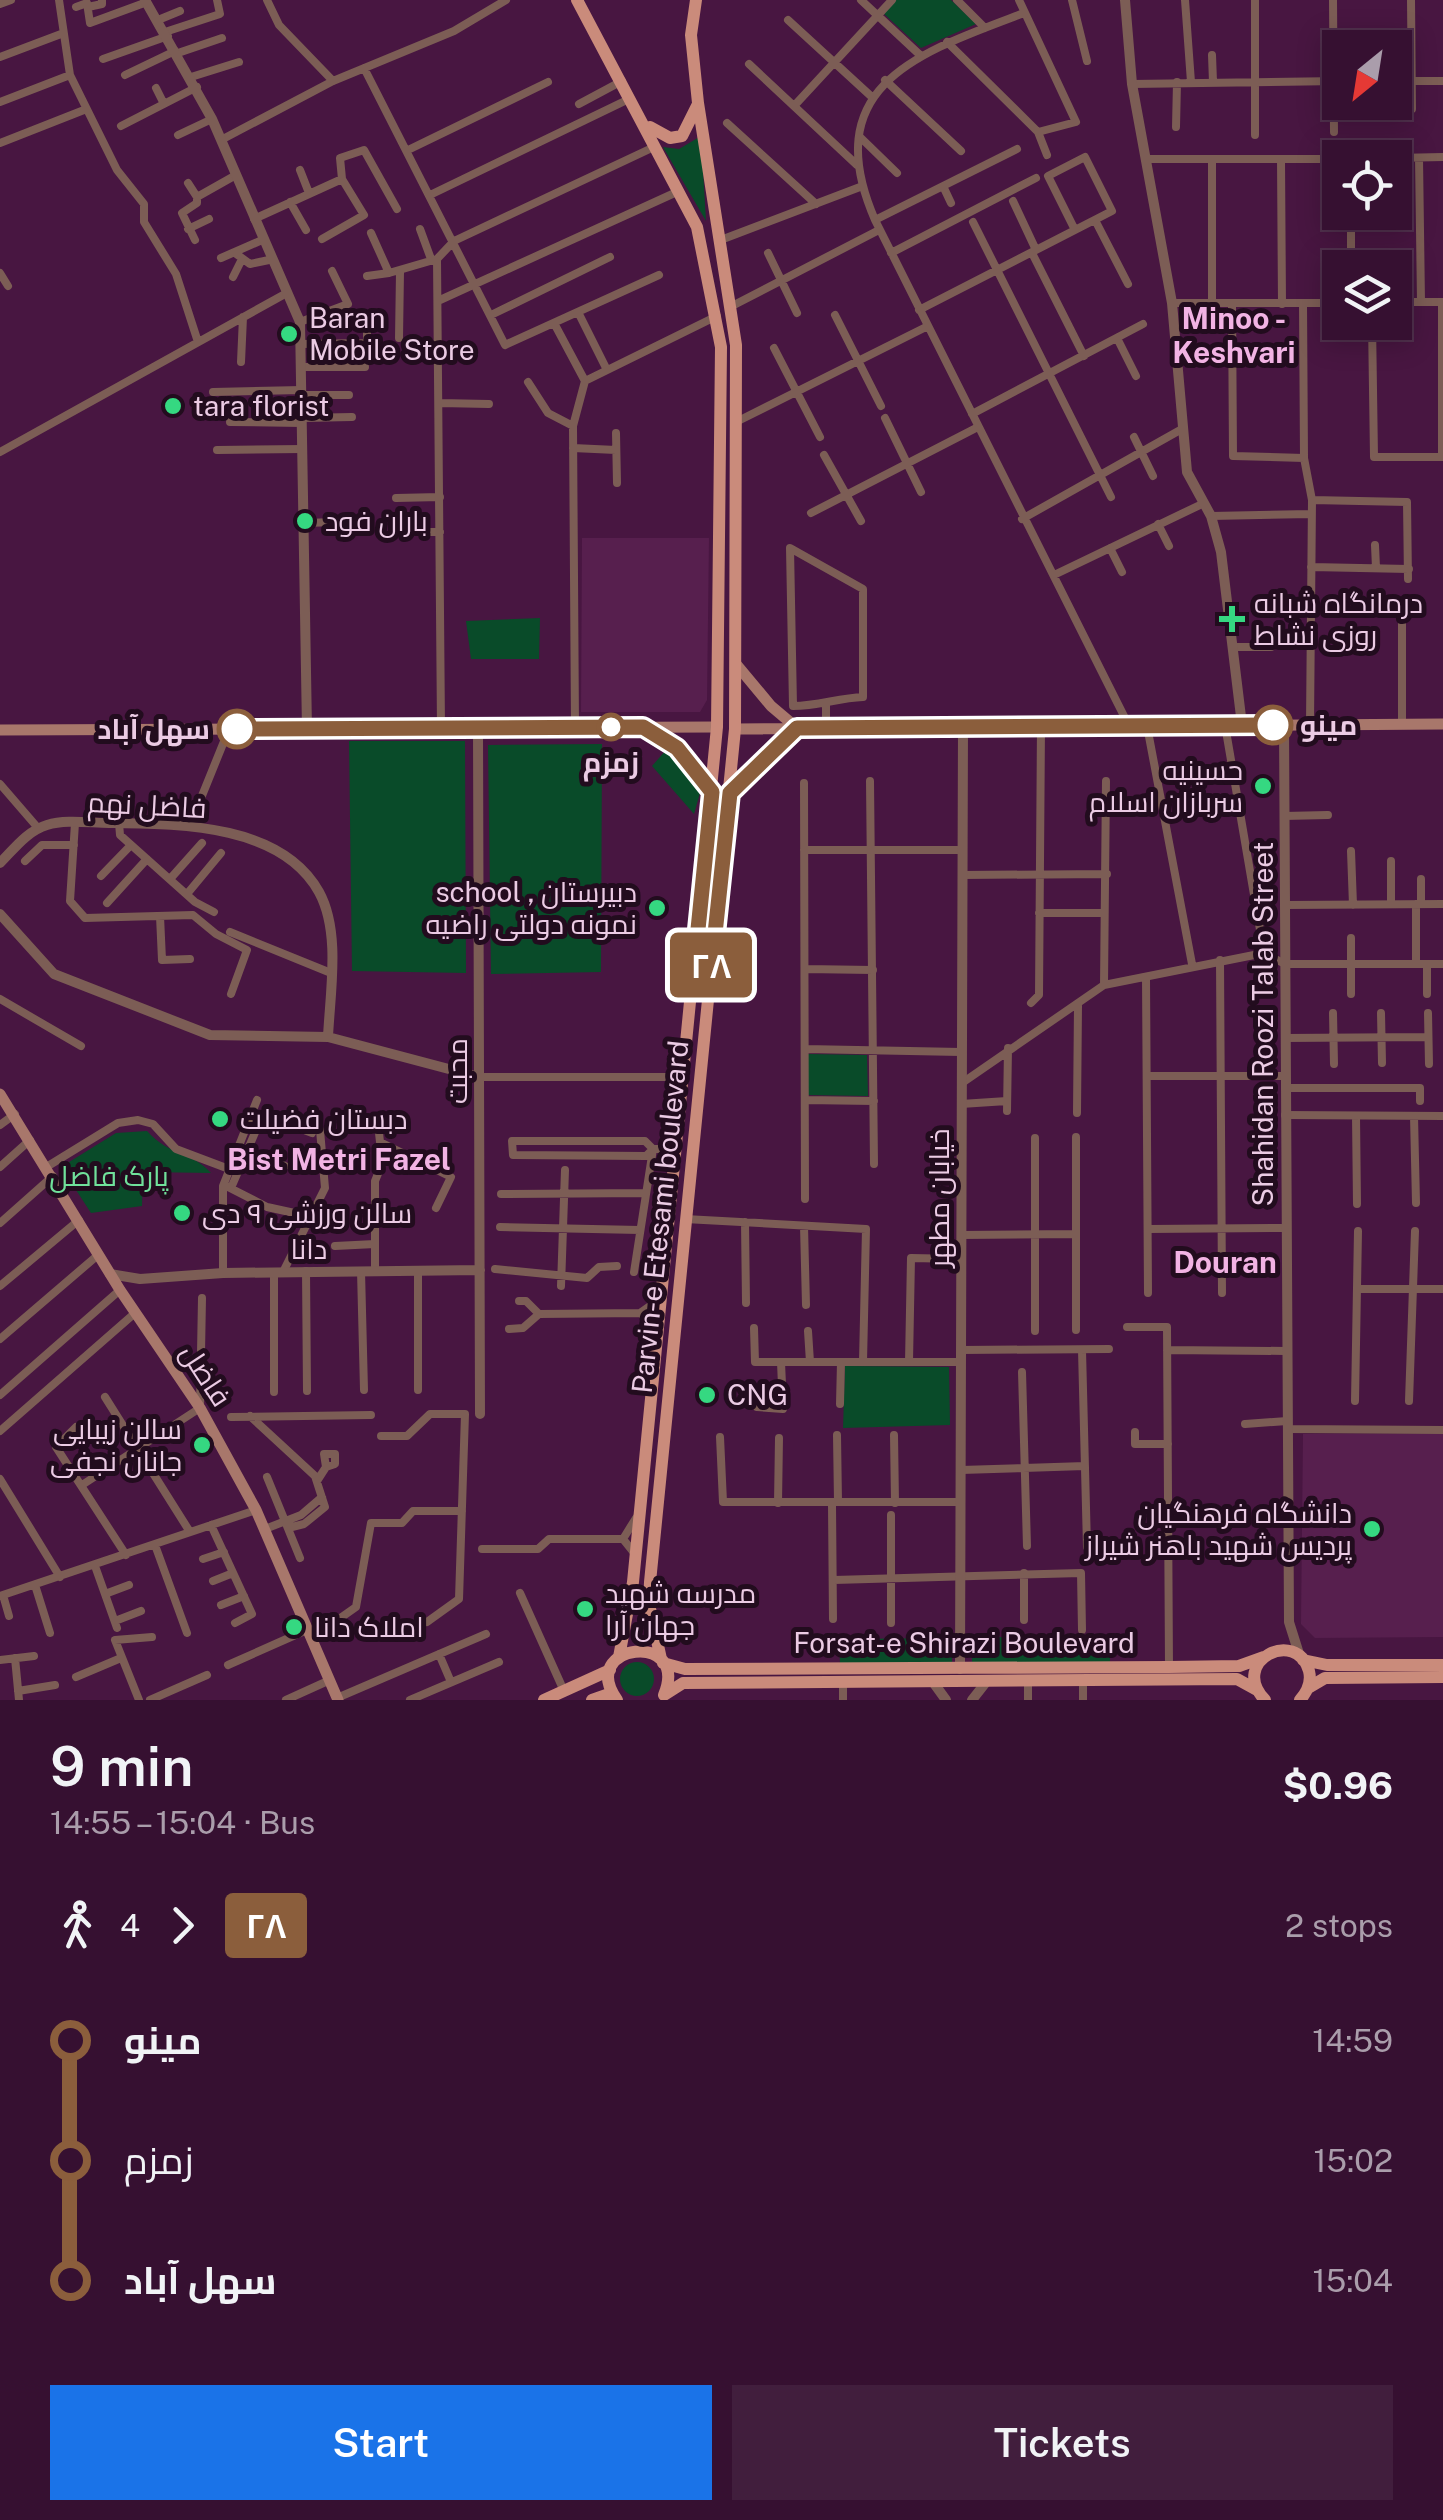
<!DOCTYPE html>
<meta charset="utf-8">
<style>
body{margin:0;font-family:"Public Sans",Cairo,sans-serif;background:#411e3d;color:#f1f3f6;height:100vh;display:flex;flex-direction:column;font-size:38px;white-space:nowrap}
*{box-sizing:border-box;margin:0}
p{font-size:32px;color:#aa9dab}
.icon{flex:none;width:55px;height:55px;fill:none;stroke:currentColor;stroke-width:2;stroke-linecap:round;stroke-linejoin:round}
.map{position:relative;height:1700px;overflow:hidden}
.side{display:flex;flex-direction:column;background:#361031;flex:1}
.side>*{flex:none}
.badge{padding:0 20px;border-radius:8px;font-size:35px;line-height:65px}
.needle{width:65px;rotate:210deg}
.fabs{position:absolute;left:1322px;top:30px;display:grid;gap:20px}
.fabs a{display:grid;place-items:center;width:90px;height:90px;border-radius:0px;background:#361031;box-shadow:0 5px 25px #0003,0 0 0 2px #50304d;font-size:50px}
.map>.badge{position:absolute;translate:-50% -50%;box-shadow:0 0 0 5px #fff}
.legs{display:flex;align-items:center;gap:15px;height:110px;padding:0 50px;font-size:32px}
.legs p{margin-inline-start:auto}
.headline{display:flex;align-items:center;justify-content:space-between;height:170px;padding:0 50px}
h1{font-size:55px;font-weight:600;line-height:75px}
.button{display:flex;gap:20px;margin-top:auto;padding:20px 50px}
.button a{flex:1;height:115px;border-radius:0px;background:#1a73e8;color:#fff;font-size:40px;font-weight:600;line-height:115px;text-align:center}
.button a+a{background:#411e3d;color:#f1f3f6}
ul{padding:0 50px;list-style:none}
li{display:flex;align-items:center;gap:35px;height:120px;font-size:38px}
li i{display:grid;place-items:center;width:15px;height:100%;margin:0 12px;background:currentColor}
li i::after{content:'';width:25px;height:25px;margin:-12px;border:8px solid;border-radius:50%;background:#361031}
li p{margin-inline-start:auto}
li:first-child i{background:linear-gradient(#0000 50%,currentColor 0)}
li:last-child i{background:linear-gradient(currentColor 50%,#0000 0)}
.map>svg:first-child{display:block}
.built{fill:#571f4e}
.green{fill:#094b29}
.lines{fill:none;stroke-linecap:round;stroke-linejoin:round}
.minor{stroke:#7c5d55;stroke-width:8}
.tertiary{stroke:#7c5d55;stroke-width:10}
.secondary{stroke:#a8776b;stroke-width:11}
.primary{stroke:#ca8b7b;stroke-width:12}
.line-1-casing{stroke:#fff;stroke-width:22}
.line-1{stroke:#8b5e3c;stroke-width:15}
.poi-dot{fill:#35d881;stroke:#220c1e;stroke-width:4}
.stop-1-dot{fill:#fff;stroke:#8b5e3c;stroke-width:5}
.labels{text-anchor:middle;stroke-width:10;stroke-linejoin:round;paint-order:stroke}
.poi-label{font-size:28px;fill:#ebcbe4;stroke:#220c1e;text-anchor:start}
.stop-label{font-size:28px;font-weight:bold;fill:#ebcbe4;stroke:#220c1e;text-anchor:start}
.street-label{font-size:28px;fill:#ebcbe4;stroke:#220c1e}
.park-label{font-size:28px;fill:#70e19b;stroke:#220c1e}
.neighbourhood-label{font-size:30px;font-weight:bold;fill:#f2b3e4;stroke:#220c1e}
</style>
<div class="map">
<svg width="1443" height="1700" viewBox="0 0 1443 1700">
<rect width="100%" height="100%" fill="#481641"/>
<path class="built" d="M582,538H709L707,700L700,712H581Z
M1303,1434H1443V1637L1315,1638L1301,1624Z"/>
<path class="green" d="M895,0H951L976,24L921,48L883,13Z
M701,136L706,221L663,147L679,149Z
M540,618L539,659H471L466,621Z
M349,741H465L466,973L352,971Z
M602,744L601,972L491,974L488,745Z
M666,750L700,793L694,814L652,766Z
M807,1054L867,1055L868,1096L806,1095Z
M147,1131C169,1156 193,1152 211,1173L143,1172L142,1206L91,1213L61,1167L116,1133Z
M845,1366L949,1367L950,1425L843,1428Z
M972,1637H1110V1665H972Z
M952,1638V1662L840,1664L839,1639Z
M620 1679a17 17 0 1 1 34 0a17 17 0 1 1-34 0Z"/>
<g class="lines">
<path class="minor" d="M59,0L70,75L117,170L144,204V222L176,274L198,342
M267,0L279,25L333,81
M861,0L920,55
M957,0L985,28
M1019,0L1076,122L1038,132
M1072,0L1087,61
M1185,0L1191,82
M1255,0V135
M1333,0L1334,132
M1411,0L1412,109
M0,4L11,0
M76,7L87,3L90,23L147,2
M88,7L102,4V0
M1024,13C921,52 816,84 875,220L1129,726
M158,20L180,11
M788,20L873,98
M165,32L220,14L217,0
M947,42L1038,132L1047,155
M178,53L222,38
M1212,55L1213,82
M0,57L61,34
M103,59L168,36
M749,64L857,165
M364,68L505,345L659,275
M125,75L175,51
M191,77L239,62
M885,80L961,151
M1395,81H1443
M1132,84L1340,81
M156,88L164,104
M0,102L70,75
M579,104L622,81
M794,106L892,0
M727,123L816,204
M121,126L197,87
M1176,127L1177,82
M178,135L212,119
M861,138L897,173
M221,140L333,81L454,31L506,0
M0,143L84,110
M408,150L548,82
M1395,158L1443,157
M1419,158L1421,302
M1145,159H1340
M1281,160L1282,304
M300,170L309,193
M188,183L197,197
M943,186L951,203
M430,195L629,99
M1013,201L1036,250
M290,202L306,230
M1351,212V268
M254,219L342,179
M875,220L1017,149
M1095,220L1128,284
M973,222L1111,497
M188,229L209,219
M420,229L431,259
M371,233L389,273L437,259
M322,239L364,215L342,179L340,158L364,150L397,209
M195,240L182,213L197,203V197L236,175
M718,241L860,187
M235,253L250,264L269,260
M768,253L797,313
M891,253L1036,178
M1032,253L1084,356
M221,258L262,240
M437,259L441,728
M437,259L454,241L654,147
M0,273L8,286
M367,276L389,273
M233,277L241,261
M440,300L679,191
M1395,302H1443
M1172,303H1340
M1303,303L1304,458L1312,500L1310,725
M1212,304V161
M1232,304L1233,456L1304,458
M732,306L879,230
M919,310L1112,211L1085,157L1048,176L1075,230
M578,312L607,370
M491,315L610,257
M835,315L881,406
M300,322L348,304L332,271
M1372,322L1374,457H1442V302
M554,323L585,381
M399,338L400,272
M1117,338L1136,376
M300,344L367,343V327
M774,348L820,437
M241,362L243,317
M301,367H365
M528,382L548,413L573,426
M213,392L302,390
M302,395H349
M440,403L489,404
M972,414L1143,324
M302,418L352,417
M885,418L921,492
M230,422L302,423
M736,422L928,326
M616,433L617,483
M1134,437L1153,476
M573,448L616,450
M217,450L303,449
M0,452L285,294
M824,455L861,521
M396,498L440,497
M1312,500L1407,502L1408,579
M811,513L978,427
M1211,516L1311,514
M1022,519L1182,429
M304,523L370,521
M1158,524L1169,546
M403,532H440
M1375,545L1376,568
M790,548L863,589V697C838,698 818,706 793,706Z
M1110,548L1122,572
M1311,567L1409,569
M1054,575L1202,504
M1402,607V724
M1232,647H1271
M826,703V728
M1225,725L1264,953
M1147,726L1192,964
M575,727L573,426L585,381L717,316
M870,781L874,1164
M804,783L805,1199
M0,784L38,828
M1284,816L1328,815
M193,818L229,729
M75,823L70,901L85,918L193,915L216,934L247,950L231,994
M119,823L120,835L195,902L214,912
M804,850H962
M1351,851L1353,905
M25,861L42,845H74
M1391,861V904
M962,875L1107,874
M101,876L131,845
M170,879L202,843
M187,894L221,853
M107,903L147,859
M1416,904V964
M1421,904V879
M1285,905L1443,904
M1039,913H1104
M160,916L162,960L190,959
M230,932L331,973
M1220,960L1222,1293
M805,969L873,970
M1146,977L1148,1293
M1104,985L1106,781
M1351,994V938
M1427,994V964
M0,999L81,1046
M1031,1003L1039,995L1041,726
M1333,1013L1334,1064
M1381,1013L1382,1063
M1428,1013L1429,1064
M1285,1038L1428,1037
M805,1049L961,1052
M1147,1076H1285
M479,1077H666
M962,1083L1104,985L1264,953L1285,964H1443
M1285,1088H1420V1101
M805,1100L874,1101
M961,1104L1007,1101
M1007,1111L1008,1048
M1077,1113L1078,1005
M1285,1115L1443,1116
M1356,1116L1357,1204
M1414,1116L1416,1203
M0,1125L15,1114
M349,1126L378,1124L380,1142L451,1177L436,1208
M1076,1137V1330
M1035,1138V1331
M512,1141H645L653,1149L646,1156L513,1155Z
M248,1150L285,1166
M48,1166L118,1123L138,1120L153,1124L176,1149L229,1169
M0,1167L30,1140
M228,1187L267,1207L299,1214
M231,1188L257,1128L273,1118L312,1133
M501,1194L646,1193
M685,1219L866,1229L863,1362
M745,1222L746,1303
M0,1223L53,1176
M804,1226L806,1305
M500,1227L640,1230
M1148,1229L1286,1228
M961,1235L1076,1234
M335,1246L375,1244
M495,1269L587,1278L599,1267L617,1266
M306,1271L307,1391
M361,1271L364,1390
M375,1271V1181L389,1147
M274,1272V1392
M283,1272L325,1188L320,1130
M634,1272L653,1149H675
M223,1273V1186L257,1100
M0,1286L79,1220
M561,1286L565,1170
M1357,1289H1443
M539,1314L640,1313
M657,1327L640,1313L660,1299
M1127,1327H1167L1169,1667
M754,1328L755,1362H781
M509,1329L523,1328L539,1314L526,1301H519
M808,1331L810,1362
M0,1339L98,1255
M961,1350L1109,1349
M1082,1350L1087,1547
M1167,1350L1286,1351
M909,1362L911,1258L961,1259
M1022,1372L1027,1546
M418,1390V1270
M0,1395L120,1290
M105,1397L190,1532
M1355,1401L1358,1231
M1409,1401L1415,1231
M840,1404L841,1362
M757,1407L783,1409L781,1362H961
M250,1416L315,1476L325,1507L304,1524L288,1528
M231,1417L371,1415
M1245,1424L1287,1421
M76,1427L56,1447L126,1555
M1287,1429L1443,1430
M0,1431L135,1313
M1135,1432V1444H1168
M837,1435L838,1502
M894,1435L895,1503
M381,1436H407L430,1414H465L459,1599L427,1622
M720,1437L723,1502H960
M961,1470L1085,1466
M267,1477L300,1558
M0,1479L60,1577
M317,1481L326,1467L335,1464V1454H324L326,1467
M82,1485L200,1408L202,1298
M778,1503L779,1438
M832,1505L833,1619
M211,1525L252,1614L235,1623
M265,1529L301,1515L322,1497
M155,1545L187,1633
M482,1549H538L549,1539H623
M635,1554L623,1539L636,1518
M203,1559L224,1552
M95,1566L117,1628
M1024,1573V1620
M834,1580L1081,1573L1082,1630
M213,1581L233,1573
M35,1585L50,1633
M520,1593L564,1691
M105,1594L129,1585
M3,1595L9,1616
M0,1596L256,1510
M221,1605L244,1596
M115,1621L141,1611
M891,1623V1515
M312,1638L356,1607L371,1523H402L413,1511H462
M439,1654L451,1682
M15,1658L19,1700
M0,1660L34,1656
M228,1665L309,1629
M76,1677L121,1658
M1083,1680V1700
M1028,1681V1700
M843,1682V1700
M18,1691L55,1685
M337,1698L486,1634
M139,1700L115,1640L152,1637
M150,1700L207,1675
M286,1700L330,1680
M410,1700L499,1662"/>
<path class="tertiary" d="M145,0L212,119L300,322L307,729
M1125,0L1132,84L1172,303L1187,472L1211,516L1221,552L1242,725
M1284,725L1289,1622L1300,1657
M478,728L480,1414
M0,863C14,849 27,831 47,825C66,819 90,823 109,823C176,824 281,823 319,892C341,932 330,993 328,1037
M0,914L54,974L210,1035L328,1037L479,1077
M110,1274L140,1279L223,1273L480,1270
M960,1669L963,727
M933,1682L946,1700
M972,1700L987,1681"/>
<path class="secondary" d="M736,664L771,706L797,728
M647,729L677,748L712,791
M735,729L1443,724
M0,730L717,727
M730,793L797,728
M0,1094L120,1290L200,1408L256,1510L338,1700"/>
<path class="primary" d="M577,0L697,227L721,347L717,727L633,1582L619,1657
M650,127L670,138L682,136L697,106
M661,1659L649,1604L650,1582L735,729L736,345L698,103L691,35L696,0
M1303,1660L1327,1665H1443
M663,1663L685,1669L1169,1667L1239,1666L1264,1657
M1308,1688L1325,1678L1443,1677
M664,1695L683,1683L1237,1679L1257,1690
M544,1700L610,1670
M592,1700L612,1693
M617,1700C576,1643 691,1630 664,1695
M1265,1700C1228,1661 1297,1627 1309,1671C1312,1683 1307,1692 1300,1700"/>
</g>
<g class="lines">
<defs>
<path id="line-1" d="M237,729L643,727L677,748L712,792L692,988L709,990L730,793L797,728L1273,725"/>
</defs>
<use href="#line-1" class="line-1-casing"/>
<use href="#line-1" class="line-1"/>
</g>
<g class="poi-dot">
<circle cx="289" cy="334" r="10"/>
<circle cx="173" cy="406" r="10"/>
<circle cx="305" cy="521" r="10"/>
<path d="M1227 604h10v10h10v10h-10v10h-10v-10h-10v-10h10z"/>
<circle cx="1263" cy="786" r="10"/>
<circle cx="657" cy="908" r="10"/>
<circle cx="220" cy="1119" r="10"/>
<circle cx="182" cy="1213" r="10"/>
<circle cx="707" cy="1395" r="10"/>
<circle cx="202" cy="1445" r="10"/>
<circle cx="1372" cy="1529" r="10"/>
<circle cx="585" cy="1609" r="10"/>
<circle cx="294" cy="1627" r="10"/>
</g>
<g class="stop-1-dot">
<circle cx="1273" cy="725" r="18"/>
<circle cx="611" cy="727" r="12"/>
<circle cx="237" cy="729" r="18"/>
</g>
<g class="labels">
<g class="poi-label">
<text x="309" y="328">Baran<tspan x="309" dy="32">Mobile Store</tspan></text>
<text x="193" y="416">tara florist</text>
<text x="325" y="531">باران فود</text>
<text x="1254" y="613">درمانگاه شبانه<tspan x="1254" dy="32">روزی نشاط</tspan></text>
<text x="1243" y="780" text-anchor="end">حسینیه<tspan x="1243" dy="32">سربازان اسلام</tspan></text>
<text x="637" y="902" text-anchor="end">school , دبیرستان<tspan x="637" dy="32">نمونه دولتی راضیه</tspan></text>
<text x="240" y="1129">دبستان فضیلت</text>
<text x="202" y="1223">سالن ورزشی ۹ دی</text>
<text x="727" y="1405">CNG</text>
<text x="182" y="1439" text-anchor="end">سالن زیبایی<tspan x="182" dy="32">جانان نجفی</tspan></text>
<text x="1352" y="1523" text-anchor="end">دانشگاه فرهنگیان<tspan x="1352" dy="32">پردیس شهید باهنر شیراز</tspan></text>
<text x="605" y="1603">مدرسه شهید<tspan x="605" dy="32">جهان آرا</tspan></text>
<text x="314" y="1637">املاک دانا</text>
</g>
<g class="stop-label">
<text x="1300" y="735">مینو</text>
<text x="210" y="739" text-anchor="end">سهل آباد</text>
<text x="611" y="772" text-anchor="middle">زمزم</text>
</g>
<g class="street-label">
<text transform="translate(147 805) rotate(3)" y="10">فاضل نهم</text>
<text transform="translate(1263 1024) rotate(-90)" y="10">Shahidan Roozi Talab Street</text>
<text transform="translate(457 1071) rotate(-90)" y="10">محبت</text>
<text transform="translate(939 1198) rotate(-90)" y="10">خیابان مطهر</text>
<text transform="translate(660 1217) rotate(-84)" y="10">Parvin-e Etesami boulevard</text>
<text x="309" y="1259">دانا</text>
<text transform="translate(206 1375) rotate(57)" y="10">فاضل</text>
<text x="964" y="1653">Forsat-e Shirazi Boulevard</text>
</g>
<g class="park-label">
<text x="109" y="1186">پارک فاضل</text>
</g>
<g class="neighbourhood-label">
<text x="1234" y="329">Minoo -<tspan x="1234" dy="34">Keshvari</tspan></text>
<text x="339" y="1170">Bist Metri Fazel</text>
<text x="1225" y="1273">Douran</text>
</g>
</g>
</svg>
<div class="fabs">
<a><svg class="needle" viewBox="-14 -14 28 28"><path d="M0-13l5 13h-10z" fill="#e53935"/><path d="M0 13l5-13h-10z" fill="#aa9dab"/></svg></a>
<a><svg class="icon" aria-label="locate" viewBox="0 0 24 24"><circle cx="12" cy="12" r="6"/><path d="M12 2v4M12 18v4M2 12h4M18 12h4"/></svg></a>
<a><svg class="icon" aria-label="layers" viewBox="0 0 24 24"><path d="M12 4l9 5-9 5-9-5zM3 14l9 5 9-5"/></svg></a>
</div>
<b class="badge" style="left:711px;top:965px;background:#8b5e3c;color:#fff">۲۸</b>
</div>
<section class="side">
<div class="headline"><div><h1>9 min</h1><p>14:55 – 15:04 · Bus</p></div><b>$0.96</b></div>
<div class="legs"><svg class="icon" aria-label="walk" viewBox="0 0 24 24"><circle cx="13" cy="4" r="2"/><path d="M13 8l-2 6 4 7M11 14l-3 7M7 12l3-4h3l4 4"/></svg>4<svg class="icon" aria-label="forward" viewBox="0 0 24 24"><path d="M9 5l7 7-7 7"/></svg><b class="badge" style="background:#8b5e3c;color:#fff">۲۸</b><p>2 stops</p></div>
<ul>
<li><i style="color:#8b5e3c"></i><b>مینو</b><p>14:59</p></li>
<li><i style="color:#8b5e3c"></i><span>زمزم</span><p>15:02</p></li>
<li><i style="color:#8b5e3c"></i><b>سهل آباد</b><p>15:04</p></li>
</ul>
<div class="button"><a>Start</a><a>Tickets</a></div>
</section>
